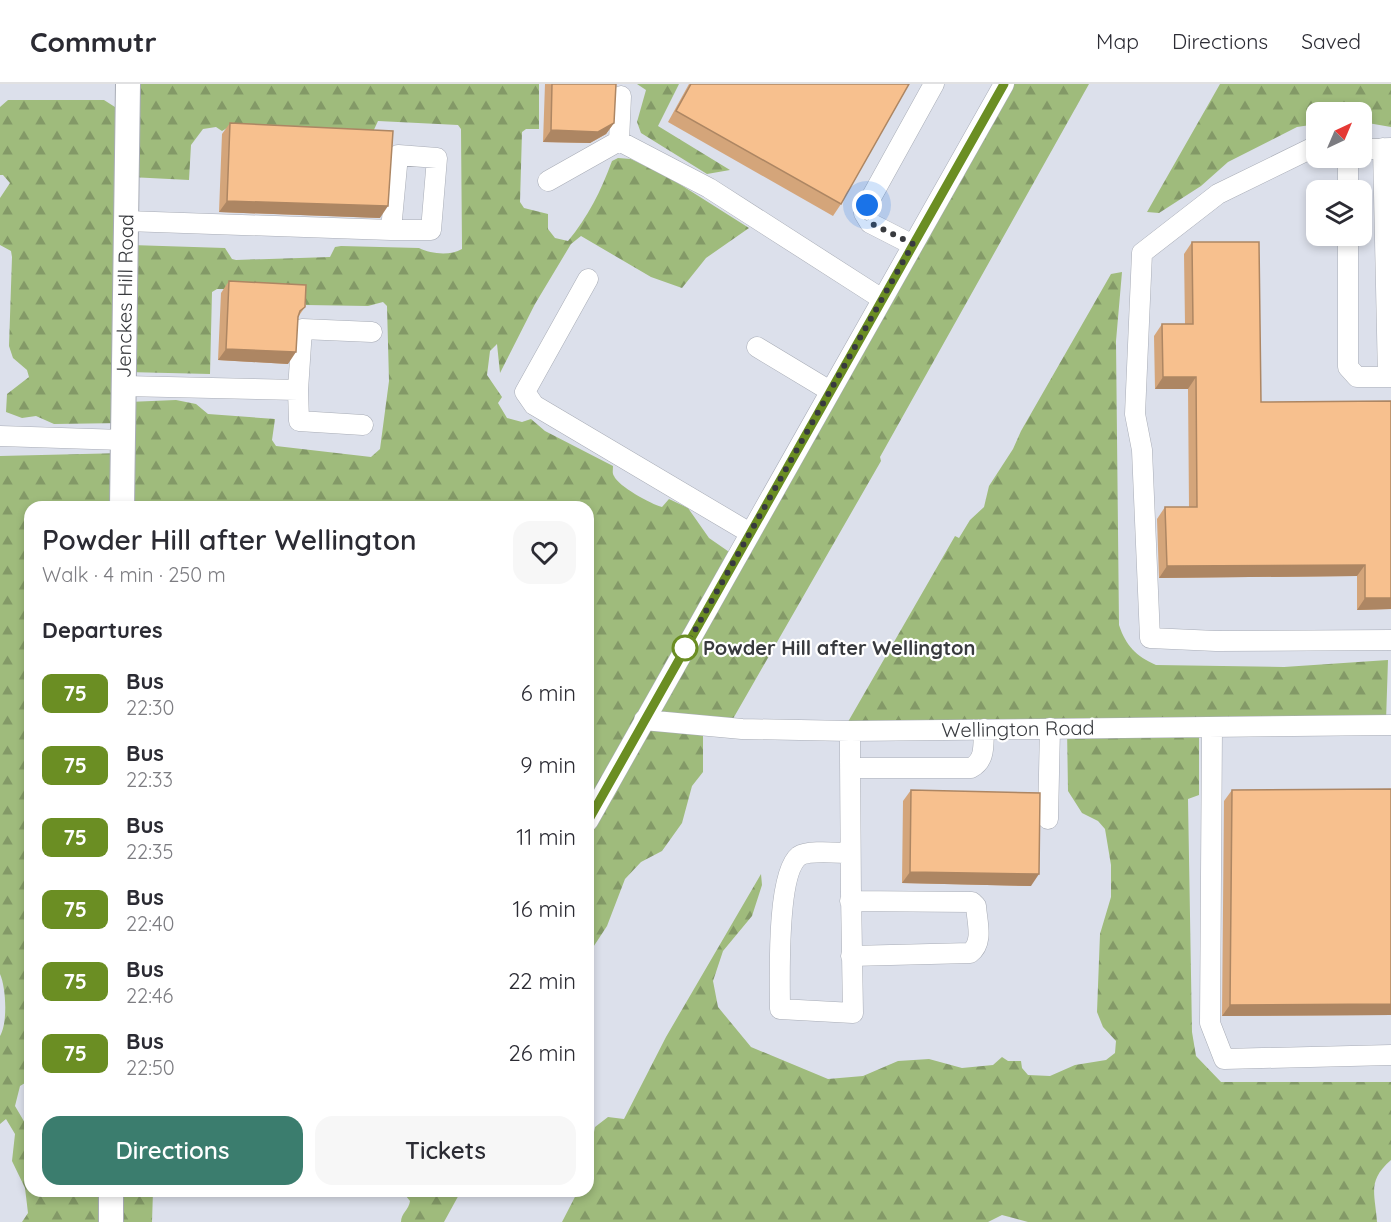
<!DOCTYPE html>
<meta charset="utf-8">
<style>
body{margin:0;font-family:Quicksand,sans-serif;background:#f7f7f7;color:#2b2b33;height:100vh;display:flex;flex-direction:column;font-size:22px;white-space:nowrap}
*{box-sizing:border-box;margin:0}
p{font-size:20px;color:#7c7c81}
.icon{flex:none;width:33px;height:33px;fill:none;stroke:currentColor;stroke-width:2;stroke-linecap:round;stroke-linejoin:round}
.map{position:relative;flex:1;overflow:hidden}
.side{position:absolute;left:24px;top:417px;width:570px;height:696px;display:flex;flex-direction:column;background:#fff;border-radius:18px;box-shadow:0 3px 9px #0003}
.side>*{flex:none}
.badge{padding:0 12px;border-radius:9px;font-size:21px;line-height:39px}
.needle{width:39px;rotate:44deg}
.buttons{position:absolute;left:1306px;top:18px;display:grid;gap:12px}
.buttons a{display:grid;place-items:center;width:66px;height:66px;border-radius:12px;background:#fff;box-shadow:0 3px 9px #0003;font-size:30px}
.you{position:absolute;width:30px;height:30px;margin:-15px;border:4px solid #fff;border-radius:50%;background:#1a73e8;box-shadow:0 0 0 9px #1a73e833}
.map>.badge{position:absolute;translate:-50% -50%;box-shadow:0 0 0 3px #fff}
h2{padding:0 18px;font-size:22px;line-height:54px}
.round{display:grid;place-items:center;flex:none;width:63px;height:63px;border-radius:18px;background:#f7f7f7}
.headline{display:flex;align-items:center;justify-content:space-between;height:102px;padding:0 18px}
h1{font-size:28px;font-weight:600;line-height:45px}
.primary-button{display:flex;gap:12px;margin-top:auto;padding:12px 18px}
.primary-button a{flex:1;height:69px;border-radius:18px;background:#3b7d6e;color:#fff;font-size:24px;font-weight:600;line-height:69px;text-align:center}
.primary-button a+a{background:#f7f7f7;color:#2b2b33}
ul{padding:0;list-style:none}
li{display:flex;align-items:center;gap:18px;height:72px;padding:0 18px}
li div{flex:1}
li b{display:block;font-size:22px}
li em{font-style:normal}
li .badge{min-width:66px;font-weight:700;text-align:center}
header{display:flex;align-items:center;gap:36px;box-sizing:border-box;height:84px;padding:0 30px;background:#fff;border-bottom:2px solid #e1e1e2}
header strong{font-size:28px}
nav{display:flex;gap:33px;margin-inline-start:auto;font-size:21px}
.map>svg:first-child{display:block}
.forest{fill:url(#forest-firs);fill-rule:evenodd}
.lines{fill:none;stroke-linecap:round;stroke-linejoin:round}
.minor-casing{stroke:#a8acb6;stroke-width:21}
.major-casing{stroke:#a8acb6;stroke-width:26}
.minor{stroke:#fff;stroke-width:20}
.major{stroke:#fff;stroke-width:24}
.wall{fill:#d4a57a}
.shaded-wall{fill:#ad8663}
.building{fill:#f7c08e;stroke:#ad8663;stroke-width:1.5}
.line-casing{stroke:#fff;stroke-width:14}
.line{stroke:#6b8e23;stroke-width:9}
.walk{stroke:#383a3e;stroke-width:6;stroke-dasharray:0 10.8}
.stop-dot{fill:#fff;stroke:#6b8e23;stroke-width:3}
.labels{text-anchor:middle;stroke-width:4.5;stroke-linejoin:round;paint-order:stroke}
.street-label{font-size:20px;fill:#383a3e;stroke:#fff}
.stop-label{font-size:20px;font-weight:bold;fill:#383a3e;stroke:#fff;text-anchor:start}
</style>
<header>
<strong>Commutr</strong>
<nav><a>Map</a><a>Directions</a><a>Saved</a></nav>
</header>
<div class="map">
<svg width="1391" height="1138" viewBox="0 0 1391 1138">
<defs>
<pattern id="forest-firs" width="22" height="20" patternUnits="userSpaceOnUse" patternTransform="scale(1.5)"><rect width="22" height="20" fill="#9fbb7c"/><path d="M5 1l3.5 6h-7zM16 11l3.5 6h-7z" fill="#839967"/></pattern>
</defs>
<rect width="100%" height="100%" fill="#dce0eb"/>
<path class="forest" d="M130,0H539V45H526L522,48L520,118L524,124L548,130V145L555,154L568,157C588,133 601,107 612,77L618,74L631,75L670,94L749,144L706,174L682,204L651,193L581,152L571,160L535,220L500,289L497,260L490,267L487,291L502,313L498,319L507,334L522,338L531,335L545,347L613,382C613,386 612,389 614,392C618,402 651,420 662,423L669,415L688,424L709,454L735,472L1004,0H1089L880,373L881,377L730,640L703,649V688L692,702L682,739L662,767L641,778L625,795L607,842L588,871V736L601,710L588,702V423H30V996L20,1002L15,1022L25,1039L30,1041V1107H153L152,1138H22L28,1129L25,1104L12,1077L15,1050L6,1035L0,1040V952C8,939 6,903 0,890V372L124,369L123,339L54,340L36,332L22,334L6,328L7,310L29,293L27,286L13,274L9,262L12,173L11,167L0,161V114L10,99L3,91H0V23L8,16H104L129,32ZM378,37L458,41L461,45L462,165C450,172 431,170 419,164L341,162L335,163L330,173L236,176L232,175L225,164L131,161L130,93L189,96L191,61L203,45L216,43L222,47L227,44L372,50ZM217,205L302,206L305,210L306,221L368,222L383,218L387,222L389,297L380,365L371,373L276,362L272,356L275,335L208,330L196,320L176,316L128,318L127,288L210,290L212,208Z
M637,0H679L658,42L730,86L707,90L641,49L637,38L646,6Z
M1220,0H1391V43L1362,38V28H1317V40L1297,43L1228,78L1201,102L1159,129L1147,128Z
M1122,188L1116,257L1119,541C1126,562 1136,572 1156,581L1284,583L1388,576L1386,637L1199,643V711L1188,715L1192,948L1196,972L1221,998H1391V1076C1367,1097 1375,1109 1377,1138H1028L1002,1131L988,1138H562L578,1107H588V1078L595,1043L608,1033L624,1035L666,953L761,790L762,801L752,832L723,867L713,897L718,923L751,963L828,995L863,992L898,977L929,975L962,984L993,981L1002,973L1008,977H1021L1022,984L1028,991L1050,992L1075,981L1106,976L1115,969L1116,957L1103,943L1097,928L1100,850L1111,813V781L1105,745L1098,737L1082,729L1068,707L1067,644L845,643L955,452L959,454L970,436L984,423L989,402L1013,365L1021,347L1111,190Z
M402,1107H461L444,1138H401C401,1129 409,1126 410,1117Z"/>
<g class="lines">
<defs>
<path id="minor" d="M621,12L619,57L709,104L882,215
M1317,64H1312L1218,110L1142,169L1135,330L1142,366L1150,554L1216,557L1391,556
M1383,64L1388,293
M1362,65L1391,64
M1348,74V106
M548,97L619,57
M126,137L391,146H431L437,74L398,71L391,146
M1348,152V283L1357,293H1391
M913,161L870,139L864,129L867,121L934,0
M588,195L525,308L534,321L750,449
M757,263L830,307
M124,302L298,306L302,245L372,248
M298,306L299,337L363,341
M0,352L123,356
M644,636L742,645L850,647L1391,641
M1212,643L1210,939L1224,975L1391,971
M850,684H971C986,676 983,661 984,645
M1048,735L1050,644
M588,737L1004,0
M849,769C838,769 808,766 799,772C776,790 780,896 780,925L853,929C851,835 850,741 850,647
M850,817L972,818L976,822C977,838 984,859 970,869L851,872"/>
<path id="major" d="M122,423L128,0
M111,1138V1107"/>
</defs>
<use href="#minor" class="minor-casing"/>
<use href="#major" class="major-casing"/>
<use href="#minor" class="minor"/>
<use href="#major" class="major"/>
</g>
<path class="wall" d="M545,0H616L614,39L606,50L590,59L543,58Z
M689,0H909L841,120L833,132L668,38Z
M230,39L380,134L219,128L222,50Z
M1192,158L1261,318L1391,317V525L1357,526V492L1159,494L1157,435L1165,423H1189L1188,305H1155L1154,252L1162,240H1185L1184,170Z
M229,197L305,223L298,233L288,280L218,276L221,209Z
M1391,705V931L1222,932L1224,717L1232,706Z
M911,706L1031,802L902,799L903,717Z"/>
<path class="shaded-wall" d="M614,39L606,50L590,59L543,58L551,46Z
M227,117L388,122L380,134L219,128Z
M226,265L296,268L288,280L218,276Z
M1163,293H1196L1188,305H1155Z
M1365,481L1357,492L1159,494L1167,482Z
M1365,514H1391V525L1357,526Z
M910,788L1039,790L1031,802L902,799Z
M1391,920V931L1222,932L1230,921Z"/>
<path class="building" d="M552,0H616L614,39L598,48L551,46Z
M691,0H909L841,120L676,27Z
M230,39L393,47L388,122L227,117Z
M1192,158H1259L1261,318L1391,317V514H1365V481L1167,482L1165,423H1197L1196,293H1163L1162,240H1193Z
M229,197L306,201L305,223L300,227L298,233L296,268L226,265Z
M1391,705V920L1230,921L1232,706Z
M911,706L1040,709L1039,790L910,788Z"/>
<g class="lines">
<defs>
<path id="line" d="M588,737L1004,0"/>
</defs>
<use href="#line" class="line-casing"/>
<use href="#line" class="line"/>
<path class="walk" d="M685,564L913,160L870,139L864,129L867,121"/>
</g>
<circle class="stop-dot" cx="685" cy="564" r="12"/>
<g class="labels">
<g class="street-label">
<text transform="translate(125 212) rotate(-89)" y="7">Jenckes Hill Road</text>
<text transform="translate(1018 645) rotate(-1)" y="7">Wellington Road</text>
</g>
<g class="stop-label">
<text x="703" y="571">Powder Hill after Wellington</text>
</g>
</g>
</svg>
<div class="buttons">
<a><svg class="needle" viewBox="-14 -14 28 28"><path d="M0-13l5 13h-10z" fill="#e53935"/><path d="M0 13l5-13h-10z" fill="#7c7c81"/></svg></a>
<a><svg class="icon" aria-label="layers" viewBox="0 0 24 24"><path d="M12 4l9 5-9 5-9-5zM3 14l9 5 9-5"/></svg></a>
</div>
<div class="you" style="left:867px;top:121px"></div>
<section class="side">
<div class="headline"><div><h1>Powder Hill after Wellington</h1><p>Walk · 4 min · 250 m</p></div><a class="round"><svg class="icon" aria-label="heart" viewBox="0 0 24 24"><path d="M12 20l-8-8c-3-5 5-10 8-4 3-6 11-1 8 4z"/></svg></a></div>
<h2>Departures</h2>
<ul>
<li><span class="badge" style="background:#6b8e23;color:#fff">75</span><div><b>Bus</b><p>22:30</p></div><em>6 min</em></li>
<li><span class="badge" style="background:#6b8e23;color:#fff">75</span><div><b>Bus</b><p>22:33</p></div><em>9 min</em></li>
<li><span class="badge" style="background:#6b8e23;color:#fff">75</span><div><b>Bus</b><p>22:35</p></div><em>11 min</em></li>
<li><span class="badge" style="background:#6b8e23;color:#fff">75</span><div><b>Bus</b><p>22:40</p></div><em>16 min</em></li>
<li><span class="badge" style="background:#6b8e23;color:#fff">75</span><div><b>Bus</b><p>22:46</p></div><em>22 min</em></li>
<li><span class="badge" style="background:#6b8e23;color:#fff">75</span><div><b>Bus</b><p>22:50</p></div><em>26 min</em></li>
</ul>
<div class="primary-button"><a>Directions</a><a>Tickets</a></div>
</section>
</div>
